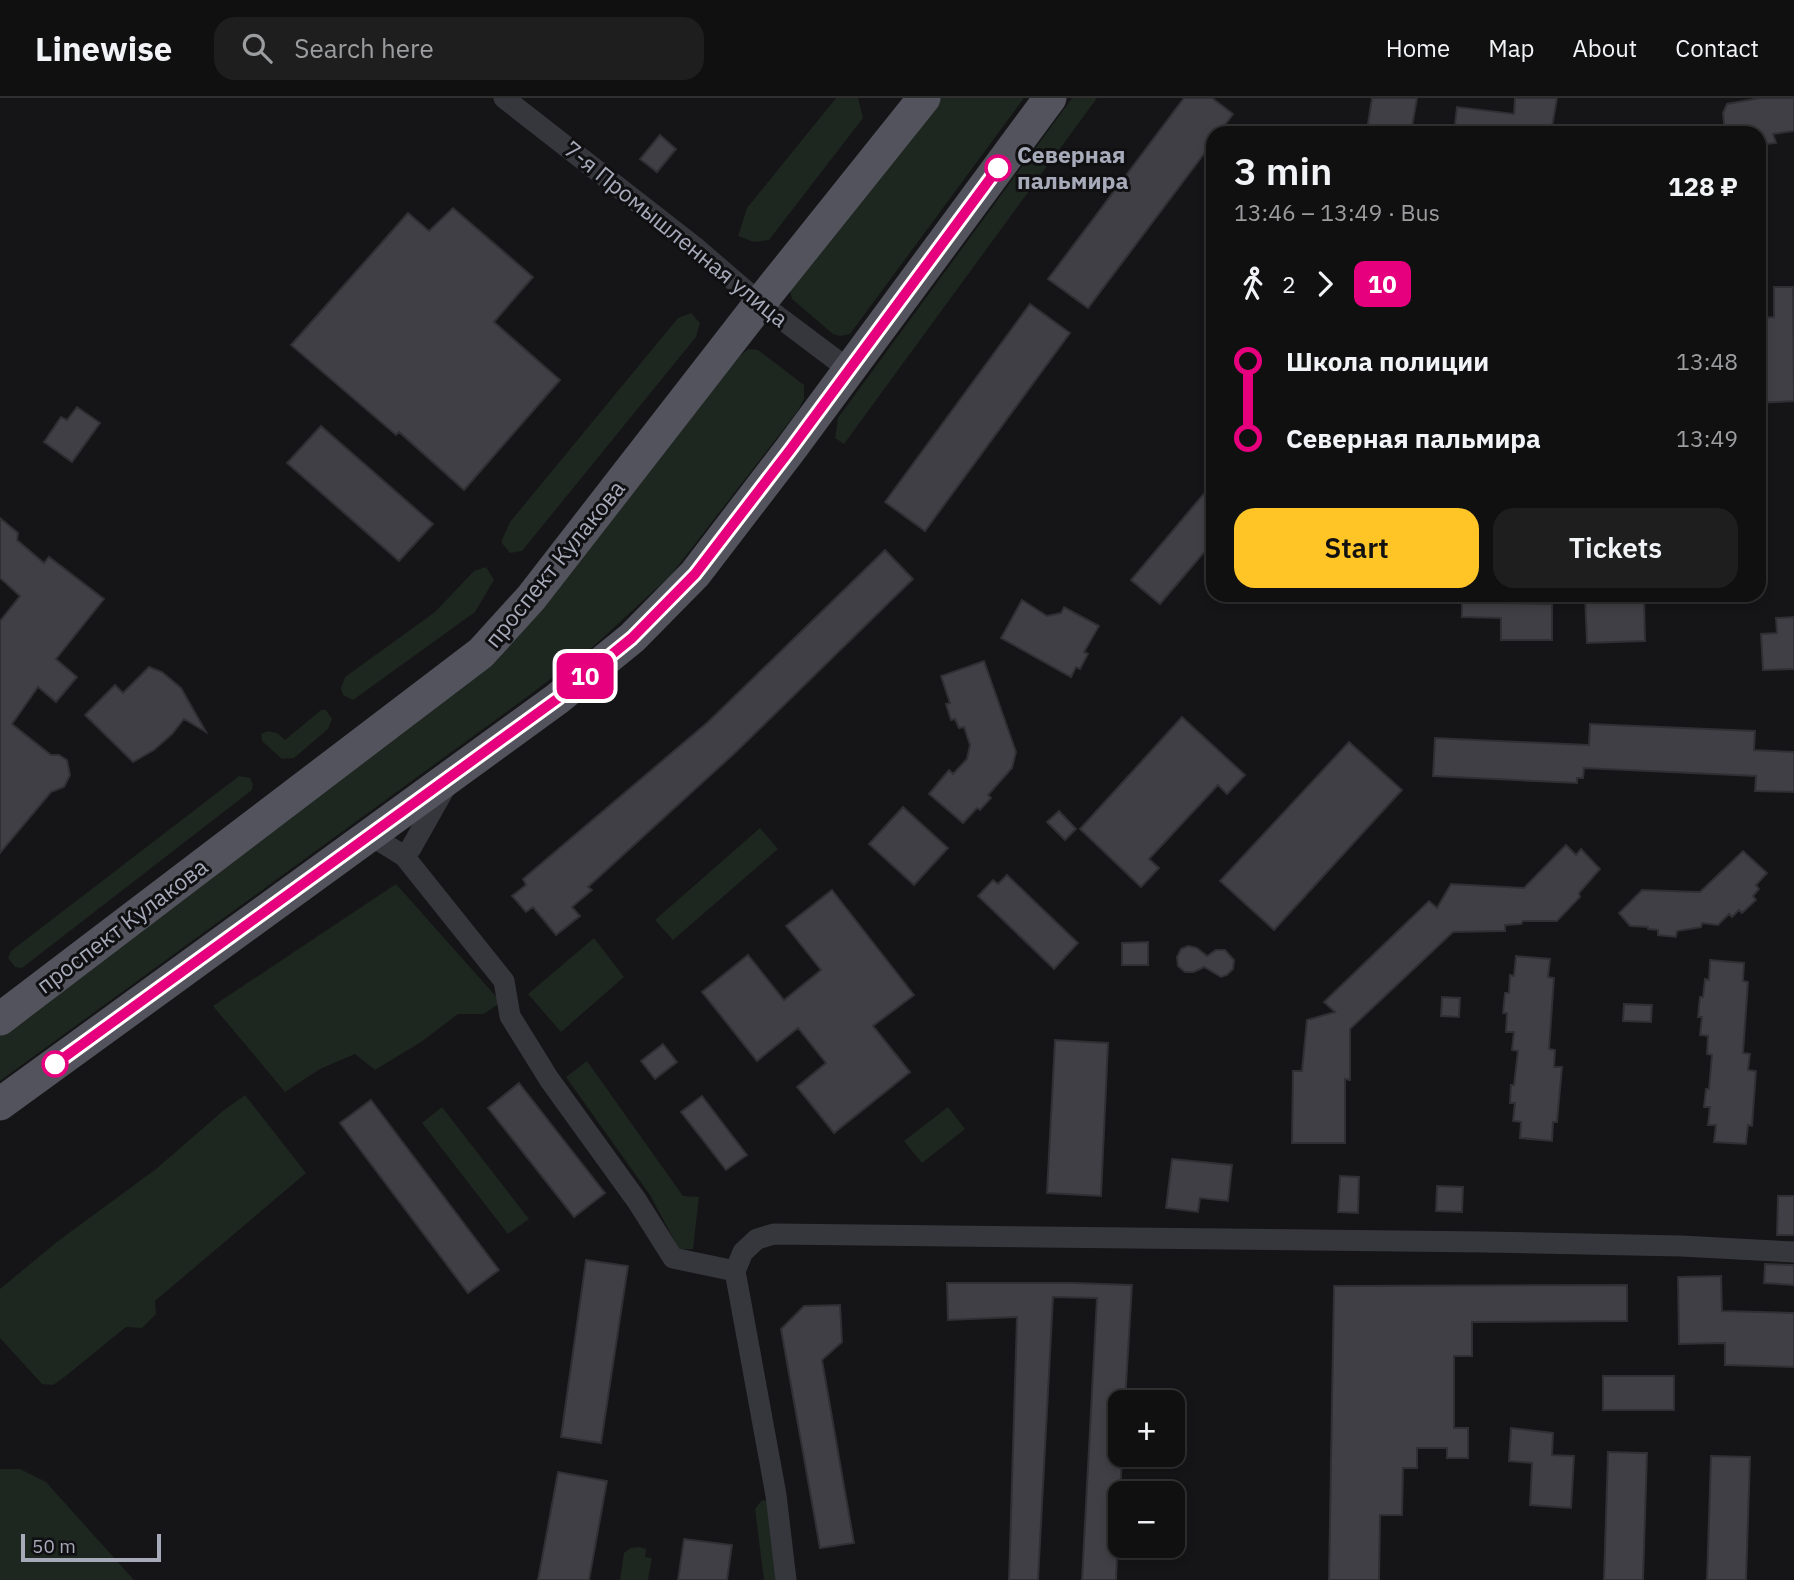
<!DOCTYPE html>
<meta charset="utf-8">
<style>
body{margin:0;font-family:"IBM Plex Sans",sans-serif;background:#1e1e1f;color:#f1f3f6;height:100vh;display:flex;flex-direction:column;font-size:26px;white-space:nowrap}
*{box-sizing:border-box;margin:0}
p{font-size:23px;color:#9c9d9f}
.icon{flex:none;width:38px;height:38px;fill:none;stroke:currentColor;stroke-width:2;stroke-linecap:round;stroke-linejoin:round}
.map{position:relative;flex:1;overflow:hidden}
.sheet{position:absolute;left:1206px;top:28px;width:560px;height:476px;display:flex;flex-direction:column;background:#101011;border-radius:21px;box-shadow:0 4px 10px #0003,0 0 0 2px #303031}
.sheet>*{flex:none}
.badge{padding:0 14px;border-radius:10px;font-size:24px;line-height:46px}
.tools{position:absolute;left:1108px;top:1292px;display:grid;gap:14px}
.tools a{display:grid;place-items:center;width:77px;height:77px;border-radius:14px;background:#101011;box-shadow:0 4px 10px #0003,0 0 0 2px #303031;font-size:35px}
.scale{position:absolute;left:21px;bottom:18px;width:140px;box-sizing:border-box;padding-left:7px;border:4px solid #a6aab9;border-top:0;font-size:19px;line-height:24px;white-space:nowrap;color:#a6aab9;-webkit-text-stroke:5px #101012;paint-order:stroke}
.map>.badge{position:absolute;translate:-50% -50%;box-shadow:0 0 0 4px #fff}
.legs{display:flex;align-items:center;gap:10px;height:77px;padding:0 28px;font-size:23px}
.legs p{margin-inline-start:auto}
.head{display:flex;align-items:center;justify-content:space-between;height:119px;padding:0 28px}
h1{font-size:38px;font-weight:600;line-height:52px}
.action{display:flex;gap:14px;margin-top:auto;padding:14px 28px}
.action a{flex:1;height:80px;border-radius:21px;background:#ffc426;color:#111;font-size:28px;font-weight:600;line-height:80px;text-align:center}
.action a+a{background:#1e1e1f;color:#f1f3f6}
ul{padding:0 28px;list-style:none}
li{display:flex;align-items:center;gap:24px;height:77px;font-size:26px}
li i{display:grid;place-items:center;width:10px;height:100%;margin:0 9px;background:currentColor}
li i::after{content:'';width:18px;height:18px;margin:-9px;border:5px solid;border-radius:50%;background:#101011}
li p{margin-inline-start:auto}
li:first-child i{background:linear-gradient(#0000 50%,currentColor 0)}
li:last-child i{background:linear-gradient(currentColor 50%,#0000 0)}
header{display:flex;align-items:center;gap:42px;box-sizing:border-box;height:98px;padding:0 35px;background:#101011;border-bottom:2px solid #303031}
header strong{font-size:33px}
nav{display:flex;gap:38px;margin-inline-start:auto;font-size:24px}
.search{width:490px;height:63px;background:#1e1e1f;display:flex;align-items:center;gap:18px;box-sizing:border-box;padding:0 24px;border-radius:21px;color:#9c9d9f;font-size:26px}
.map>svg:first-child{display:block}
.green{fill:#1d261f}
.building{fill:#3f3f45;stroke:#2f2f34;stroke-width:2}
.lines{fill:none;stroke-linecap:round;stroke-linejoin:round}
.minor{stroke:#36363d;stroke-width:21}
.primary{stroke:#52535c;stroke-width:33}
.line-1-casing{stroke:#fff;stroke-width:16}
.line-1{stroke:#e6007e;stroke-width:10}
.stop-1-dot{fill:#fff;stroke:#e6007e;stroke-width:3.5}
.labels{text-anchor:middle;stroke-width:6;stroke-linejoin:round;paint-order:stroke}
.stop-label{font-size:23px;font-weight:bold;fill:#a6aab9;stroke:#101012;text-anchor:start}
.street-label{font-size:23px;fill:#a6aab9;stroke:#101012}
</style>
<header>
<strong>Linewise</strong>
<div class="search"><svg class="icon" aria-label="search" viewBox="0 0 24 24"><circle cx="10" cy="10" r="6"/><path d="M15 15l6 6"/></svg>Search here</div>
<nav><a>Home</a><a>Map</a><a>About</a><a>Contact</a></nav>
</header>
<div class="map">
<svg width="1794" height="1482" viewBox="0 0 1794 1482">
<rect width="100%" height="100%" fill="#151517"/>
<path class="green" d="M836,0H858L863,20L769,142L754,144L738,138L747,110Z
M935,0H1024L850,236L840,238L833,236L792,201L789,190Z
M1072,0H1097L844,346L835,340L838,320Z
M691,215L700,225L696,239L522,453L510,455L501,444L510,424L678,220Z
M748,251L758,252L804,287V301L797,314L671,477L595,547L527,599L0,983V938L486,571L740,258Z
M486,469L494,482L475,514L353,602L343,597L341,590L345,579L435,514L474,473Z
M321,612H326L332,621L328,631L294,660L282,661L262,643L261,636L268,633L277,635L285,642Z
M239,678L250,680L253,686L252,692L22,870L15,869L8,860L11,853Z
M760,730L778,751L673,842L655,822Z
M396,786L501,904L484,916H458L421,944L375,972L355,956L320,971L285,994L213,908Z
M594,840L624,879L561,934L528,896Z
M587,963L683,1098L699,1099L693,1151H679L650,1097L566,979Z
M245,997L306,1075L155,1203L156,1216L142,1230L126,1229L62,1281L53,1287L42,1286L0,1240V1191L58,1143L156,1071L224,1012Z
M442,1009L529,1121L508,1136L422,1025Z
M948,1009L965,1031L922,1065L904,1043Z
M0,1371H20L46,1384L134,1482H0Z
M762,1402L767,1403L779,1482H764L755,1411Z
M639,1449L646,1451L645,1459L652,1460L648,1482H620L624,1455L631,1450Z"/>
<path class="building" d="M1184,0H1212L1233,16L1219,35H1213V44L1088,210L1048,181Z
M1372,0H1417L1411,35H1387L1367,32Z
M1515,0H1557L1551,35H1454L1457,9L1514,16Z
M1760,0H1794V33L1773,36L1776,45L1759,47V35H1725L1723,15L1727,6Z
M660,37L676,51L657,74L640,61Z
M453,110L533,179L494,224L560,282L464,392L399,334L396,337L291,247L408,115L429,133Z
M1774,189H1793L1794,303L1759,305V220L1774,219Z
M1030,206L1070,235L925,433L885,404Z
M77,309L100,325L72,364L44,344L61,319L67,322Z
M321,328L433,426L399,463L287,365Z
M1213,385V444L1160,506L1131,482Z
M0,420L18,435L17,442L44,465L49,459L104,501L56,561L77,579L56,604L38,589L12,626L51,657H59L67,662L70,677L64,689L51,694L0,755V523L20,498L0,480Z
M885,452L913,481L737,653L588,789L592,792L572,809L580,818L556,837L533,809L526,814L512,798L526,787L523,781L708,624Z
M1462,497H1501V505L1552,506V542H1501V520L1462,519Z
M1585,497H1644L1645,543L1587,545Z
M1022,502L1047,518L1061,515L1064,509L1099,528L1084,554L1088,556L1080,571L1076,569L1071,579L1001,540Z
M1794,519V571L1763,572L1761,536L1777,535L1776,520Z
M984,563L1016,654L1012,670L988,697L991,700L980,712L977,710L963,725L929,696L949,672L953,676L967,661L970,647L964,629L959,630L955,621L951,622L946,606L950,605L941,578Z
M149,569L162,574L181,590L206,634L184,621L172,636L154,652L133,664L85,617L115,587L123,595Z
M1182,619L1245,677L1227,696L1218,687L1149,761L1159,770L1141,789L1080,731Z
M1590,626L1755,633L1754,652L1794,654V694L1755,693L1756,678L1584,670L1583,680H1577V685L1433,678L1435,640L1589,647Z
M1349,644L1402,692L1274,832L1220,783Z
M903,709L948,750L914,787L869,746Z
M1059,713L1076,731L1065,742L1047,724Z
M1566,747L1576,757L1581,751L1600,771L1579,795L1580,799L1557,823H1523L1521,826L1505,827V833L1453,834L1350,931V982L1345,981V1045H1292L1293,973H1302L1307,922L1335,914L1324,904L1429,803L1437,810L1451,786L1524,790Z
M1743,753L1767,775L1756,787L1759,791L1753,798L1756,802L1742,815L1739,812L1732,819L1729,816L1718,827L1702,825L1701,829L1677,833L1676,839L1658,837V832L1648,831V829L1630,828L1619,815L1642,792L1700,794Z
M1007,777L1078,845L1054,871L978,798L993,782L998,786Z
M832,792L914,897L873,928L910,974L834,1035L797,989L826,965L798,930L757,963L702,894L748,857L784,902L821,872L786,828Z
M1148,844V867H1122V845Z
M1188,848L1197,850L1207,858L1216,852H1225L1234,862L1233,871L1227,877L1221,879L1204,869L1194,874H1185L1178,868L1177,859L1181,851Z
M1516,858L1550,861L1548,879L1554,880L1549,951L1555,952L1554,969H1562L1557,1024H1553L1552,1043L1520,1040L1521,1024L1513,1023L1515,1005H1510L1511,987H1514L1518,953L1512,952L1514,934H1506L1507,915H1503L1505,895H1509L1510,877L1514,878Z
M1710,862L1744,865L1743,883L1748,884L1743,955L1750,956L1748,972L1756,973L1752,1028L1748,1027L1746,1046L1714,1044L1716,1027H1708L1710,1009H1704L1706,991H1709L1712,957L1707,956L1708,938L1700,937L1702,919H1698L1700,899H1703L1705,881L1709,882Z
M1442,899L1460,900L1459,919L1441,918Z
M1624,906L1652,907L1651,924L1623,923Z
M1055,942L1108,945L1101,1098L1047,1095Z
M663,946L677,964L655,981L641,963Z
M519,985L605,1095L574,1119L488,1010Z
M702,998L747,1057L726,1072L681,1014Z
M371,1002L499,1172L468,1195L340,1025Z
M1172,1061L1232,1067L1228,1103L1200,1100L1198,1114L1166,1110Z
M1340,1078L1359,1079L1358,1115L1338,1114Z
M1437,1088L1463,1089L1462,1114L1436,1113Z
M1778,1098H1794V1137H1777Z
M586,1162L628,1168L601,1345L561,1339Z
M1765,1166L1794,1167V1187L1764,1185Z
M1721,1178L1722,1213L1794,1215V1269L1725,1267V1245L1679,1246L1678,1179Z
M947,1185H1075L1132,1187L1125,1304H1120V1356H1122L1116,1482H1082L1097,1200L1053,1199L1038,1482H1009L1017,1219L948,1222Z
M1627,1187V1223L1472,1224V1258H1454V1330H1468V1360H1447V1350H1417V1370H1403L1402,1417H1380L1379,1482H1329L1334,1188Z
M840,1207L842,1244L822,1262L854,1445L820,1450L781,1231L804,1208Z
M1603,1278H1674V1312H1603Z
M1511,1330L1553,1335L1552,1357L1574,1358L1571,1410L1530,1407L1532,1365L1509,1363Z
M1608,1354L1647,1355L1643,1482H1604Z
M1711,1358L1750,1359L1746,1482H1707Z
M558,1374L607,1383L589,1482H538Z
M684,1441L732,1447L727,1482H678Z"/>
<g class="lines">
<path class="minor" d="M504,0L695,149L760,205L848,271
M370,737L404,758L504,883L510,918L549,981L637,1103L673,1160L735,1173
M404,758L411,750L446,688
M786,1482L776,1397L735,1173L743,1154L757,1141L774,1136L1484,1144L1681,1148L1794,1154"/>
<path class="primary" d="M0,921L481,555L531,500L760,205L924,0
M0,1006L557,601L632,540L695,476L790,352L1050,0"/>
</g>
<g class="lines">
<defs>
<path id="line-1" d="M55,966L557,601L632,540L695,476L790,352L998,70"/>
</defs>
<use href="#line-1" class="line-1-casing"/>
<use href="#line-1" class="line-1"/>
</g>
<g class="stop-1-dot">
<circle cx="998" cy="70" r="12"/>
<circle cx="55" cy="966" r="12"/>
</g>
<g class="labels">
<g class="stop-label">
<text x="1017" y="65">Северная<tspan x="1017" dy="26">пальмира</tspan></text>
</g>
<g class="street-label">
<text transform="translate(676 136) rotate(39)" y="8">7-я Промышленная улица</text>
<text transform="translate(555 466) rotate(-51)" y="8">проспект Кулакова</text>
<text transform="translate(122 828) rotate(-37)" y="8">проспект Кулакова</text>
</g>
</g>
</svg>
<div class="tools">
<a>+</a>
<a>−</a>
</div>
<div class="scale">50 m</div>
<b class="badge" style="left:585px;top:578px;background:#e6007e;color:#fff">10</b>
<section class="sheet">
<div class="head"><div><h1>3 min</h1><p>13:46 – 13:49 · Bus</p></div><b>128 ₽</b></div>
<div class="legs"><svg class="icon" aria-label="walk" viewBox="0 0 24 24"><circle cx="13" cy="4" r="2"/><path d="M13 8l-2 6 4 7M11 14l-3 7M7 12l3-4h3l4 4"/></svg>2<svg class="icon" aria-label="forward" viewBox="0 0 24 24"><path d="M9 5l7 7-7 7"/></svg><b class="badge" style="background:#e6007e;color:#fff">10</b></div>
<ul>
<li><i style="color:#e6007e"></i><b>Школа полиции</b><p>13:48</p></li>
<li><i style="color:#e6007e"></i><b>Северная пальмира</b><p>13:49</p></li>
</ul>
<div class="action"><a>Start</a><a>Tickets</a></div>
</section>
</div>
